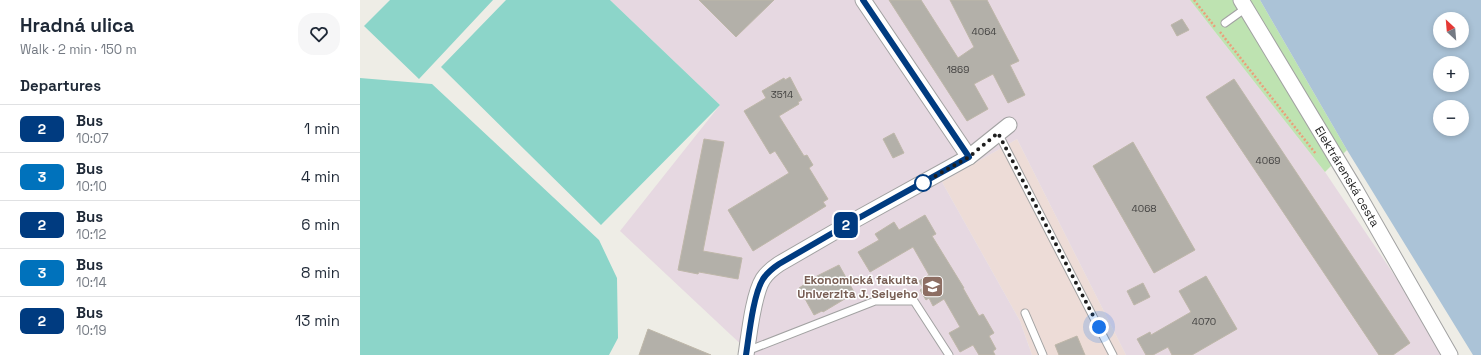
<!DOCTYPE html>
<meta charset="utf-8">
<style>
body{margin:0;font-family:"Space Grotesk",sans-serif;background:#f6f6f7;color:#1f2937;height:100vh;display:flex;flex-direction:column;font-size:15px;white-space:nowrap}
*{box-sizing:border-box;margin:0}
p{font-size:13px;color:#747a83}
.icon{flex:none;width:22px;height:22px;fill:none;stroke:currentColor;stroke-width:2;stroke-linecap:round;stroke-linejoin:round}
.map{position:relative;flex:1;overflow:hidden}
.sheet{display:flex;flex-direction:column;background:#fff;width:360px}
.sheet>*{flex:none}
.badge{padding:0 8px;border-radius:6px;font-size:14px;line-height:26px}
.needle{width:26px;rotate:334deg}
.buttons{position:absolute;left:1073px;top:12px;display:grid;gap:8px}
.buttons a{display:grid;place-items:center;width:36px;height:36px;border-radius:50%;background:#fff;box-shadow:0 2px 6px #0003;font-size:20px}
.you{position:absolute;width:20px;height:20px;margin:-10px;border:3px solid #fff;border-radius:50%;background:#1a73e8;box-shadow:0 0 0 6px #1a73e833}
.map>.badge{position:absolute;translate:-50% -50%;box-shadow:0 0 0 2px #fff}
h2{padding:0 20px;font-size:15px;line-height:36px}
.round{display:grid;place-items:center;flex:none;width:42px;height:42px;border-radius:16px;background:#f6f6f7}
.head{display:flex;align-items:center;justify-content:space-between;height:68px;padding:0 20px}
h1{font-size:19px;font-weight:800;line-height:30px}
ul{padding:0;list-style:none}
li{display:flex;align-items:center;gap:12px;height:48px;padding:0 20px;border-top:1px solid #e0e1e3}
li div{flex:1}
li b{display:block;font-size:15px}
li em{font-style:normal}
li .badge{min-width:44px;font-weight:700;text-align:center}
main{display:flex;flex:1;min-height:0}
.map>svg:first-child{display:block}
.commercial{fill:#eddcd7}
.industrial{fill:#e6d8e1}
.grass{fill:#bee3b1}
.pitch{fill:#8cd5c9}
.water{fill:#abc3d7;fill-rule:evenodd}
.building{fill:#b3b0a9;stroke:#beb7a9}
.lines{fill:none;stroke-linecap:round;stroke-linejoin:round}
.service-casing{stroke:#a2a2a2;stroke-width:9}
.minor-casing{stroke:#a2a2a2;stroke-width:17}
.path{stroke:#eb9f7a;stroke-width:2.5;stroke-dasharray:2 2;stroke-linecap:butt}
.service{stroke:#fff;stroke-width:7}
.minor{stroke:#fff;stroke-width:15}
.line-casing{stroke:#fff;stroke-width:9}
.line{stroke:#003b80;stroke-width:6}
.walk{stroke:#1e1e1e;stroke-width:4;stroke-dasharray:0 7.2}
.stop-dot{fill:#fff;stroke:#003b80;stroke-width:2}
.labels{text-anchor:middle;stroke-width:3;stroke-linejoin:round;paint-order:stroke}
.number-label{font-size:10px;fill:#434241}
.street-label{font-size:12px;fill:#1e1e1e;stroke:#fff}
.education-label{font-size:12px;font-weight:bold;fill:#785e54;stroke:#fff;text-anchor:end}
</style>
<main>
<section class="sheet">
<div class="head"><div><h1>Hradná ulica</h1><p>Walk · 2 min · 150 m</p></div><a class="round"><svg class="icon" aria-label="heart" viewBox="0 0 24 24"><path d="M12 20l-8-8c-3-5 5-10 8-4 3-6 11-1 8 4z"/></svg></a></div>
<h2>Departures</h2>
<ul>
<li><span class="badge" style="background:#003b80;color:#fff">2</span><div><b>Bus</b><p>10:07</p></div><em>1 min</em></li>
<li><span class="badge" style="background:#0072bc;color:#fff">3</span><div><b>Bus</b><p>10:10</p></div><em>4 min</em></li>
<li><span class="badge" style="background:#003b80;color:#fff">2</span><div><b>Bus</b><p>10:12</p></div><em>6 min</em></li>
<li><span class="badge" style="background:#0072bc;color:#fff">3</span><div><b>Bus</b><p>10:14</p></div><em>8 min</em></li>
<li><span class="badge" style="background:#003b80;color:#fff">2</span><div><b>Bus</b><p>10:19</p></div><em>13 min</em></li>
</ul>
</section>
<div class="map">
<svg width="1121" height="355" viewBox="0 0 1121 355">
<rect width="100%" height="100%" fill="#eeede6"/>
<path class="commercial" d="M657,139L766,355H672L660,321L582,182Z"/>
<path class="industrial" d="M250,0H830L965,172L1088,355H766L657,139L582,182L660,321L672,355H386L387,350L260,231L360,105Z"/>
<path class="grass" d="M830,0H900L987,150L965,172Z"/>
<path class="pitch" d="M30,0H133L59,79L4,26Z
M146,0H250L360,105L241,225L81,67Z
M0,78L72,84L239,240L257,278L258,338L249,355H0Z"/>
<path class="water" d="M900,0H1121V355H1113L987,150ZM1080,19H1102V41H1080ZM1080,63H1102V85H1080ZM1080,107H1102V129H1080Z"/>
<path class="building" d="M339,0H414L376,37Z
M529,0H561L598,58L614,47L590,0H627L659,61L650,65L665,95L648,103L633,74L614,84L628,109L607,121Z
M822,19L829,30L817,36L811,25Z
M430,77L442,100L438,102L439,104L419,116L444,156L447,155L453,165L449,168L468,199L463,202L466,206L393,251L368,210L429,173L415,151L410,154L384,111L406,98L402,91L424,78L425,80Z
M874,79L1050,343L1033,355H1019L846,97Z
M534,133L544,153L533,158L523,139Z
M344,139L364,142L343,251L382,258L378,279L339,272L338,274L318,270Z
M773,142L835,250L794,273L733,166Z
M565,215L576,234L572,236L604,288H603L619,316L623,314L634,333L629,336L636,349L633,351L635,355H619L613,345L600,352L589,333L600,327L584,299L573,306L569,298L566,300L560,290L563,288L559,281L569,275L553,247L510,272L498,252L519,240L515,234L534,222L539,230Z
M479,265L494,292L487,296L488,297L463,312L462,311L454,315L439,288L457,276Z
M846,276L877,329L832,355H812L808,347L793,355H786L777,339L790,332L791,335L831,312L819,291Z
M783,283L790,297L774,305L767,291Z
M288,329L351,355H279Z
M717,336L725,355H699L695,345Z"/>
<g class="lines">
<defs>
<path id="service" d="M865,23L886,8
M638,133L753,355
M665,313L683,355
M387,351L515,301H554L589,355"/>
<g id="minor">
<path d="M503,0L609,157"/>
<path id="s1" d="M881,0L995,189L1090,355"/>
<path d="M386,355C389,336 393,295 403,279C407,273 413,268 419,264L495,220L609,157L649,125"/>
</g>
</defs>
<use href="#service" class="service-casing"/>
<use href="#minor" class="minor-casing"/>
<path class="path" d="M834,0L855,27
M860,32L956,154"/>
<use href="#service" class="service"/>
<use href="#minor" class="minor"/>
</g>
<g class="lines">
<defs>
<path id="line" d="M386,355C389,336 393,295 403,279C407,273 413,268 419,264L495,220L609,157L503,0"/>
</defs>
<use href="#line" class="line-casing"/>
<use href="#line" class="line"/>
<path class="walk" d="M563,183L609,157L638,133L739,327"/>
</g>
<defs>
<symbol id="university-square" viewBox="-11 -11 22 22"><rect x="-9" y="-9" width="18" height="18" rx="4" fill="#8d6e63" stroke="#fff"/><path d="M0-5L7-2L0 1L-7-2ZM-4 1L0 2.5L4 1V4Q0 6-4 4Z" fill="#fff"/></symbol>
</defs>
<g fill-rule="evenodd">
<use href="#university-square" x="560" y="274" width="25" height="25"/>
</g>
<circle class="stop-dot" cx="563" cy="183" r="8"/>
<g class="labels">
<g class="number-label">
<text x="624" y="35">4064</text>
<text x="598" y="73">1869</text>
<text x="422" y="98">3514</text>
<text x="908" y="164">4069</text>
<text x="784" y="212">4068</text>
<text x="844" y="325">4070</text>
</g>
<g class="street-label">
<text dy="4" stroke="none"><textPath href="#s1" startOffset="206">Elektrárenská cesta</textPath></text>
</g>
<g class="education-label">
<text x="558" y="284">Ekonomická fakulta<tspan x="558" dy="14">Univerzita J. Selyeho</tspan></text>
</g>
</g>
</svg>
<div class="buttons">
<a><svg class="needle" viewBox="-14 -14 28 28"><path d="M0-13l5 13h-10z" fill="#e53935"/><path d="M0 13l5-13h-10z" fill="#747a83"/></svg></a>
<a>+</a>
<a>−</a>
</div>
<div class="you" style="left:739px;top:327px"></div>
<b class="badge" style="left:486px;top:225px;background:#003b80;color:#fff">2</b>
</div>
</main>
